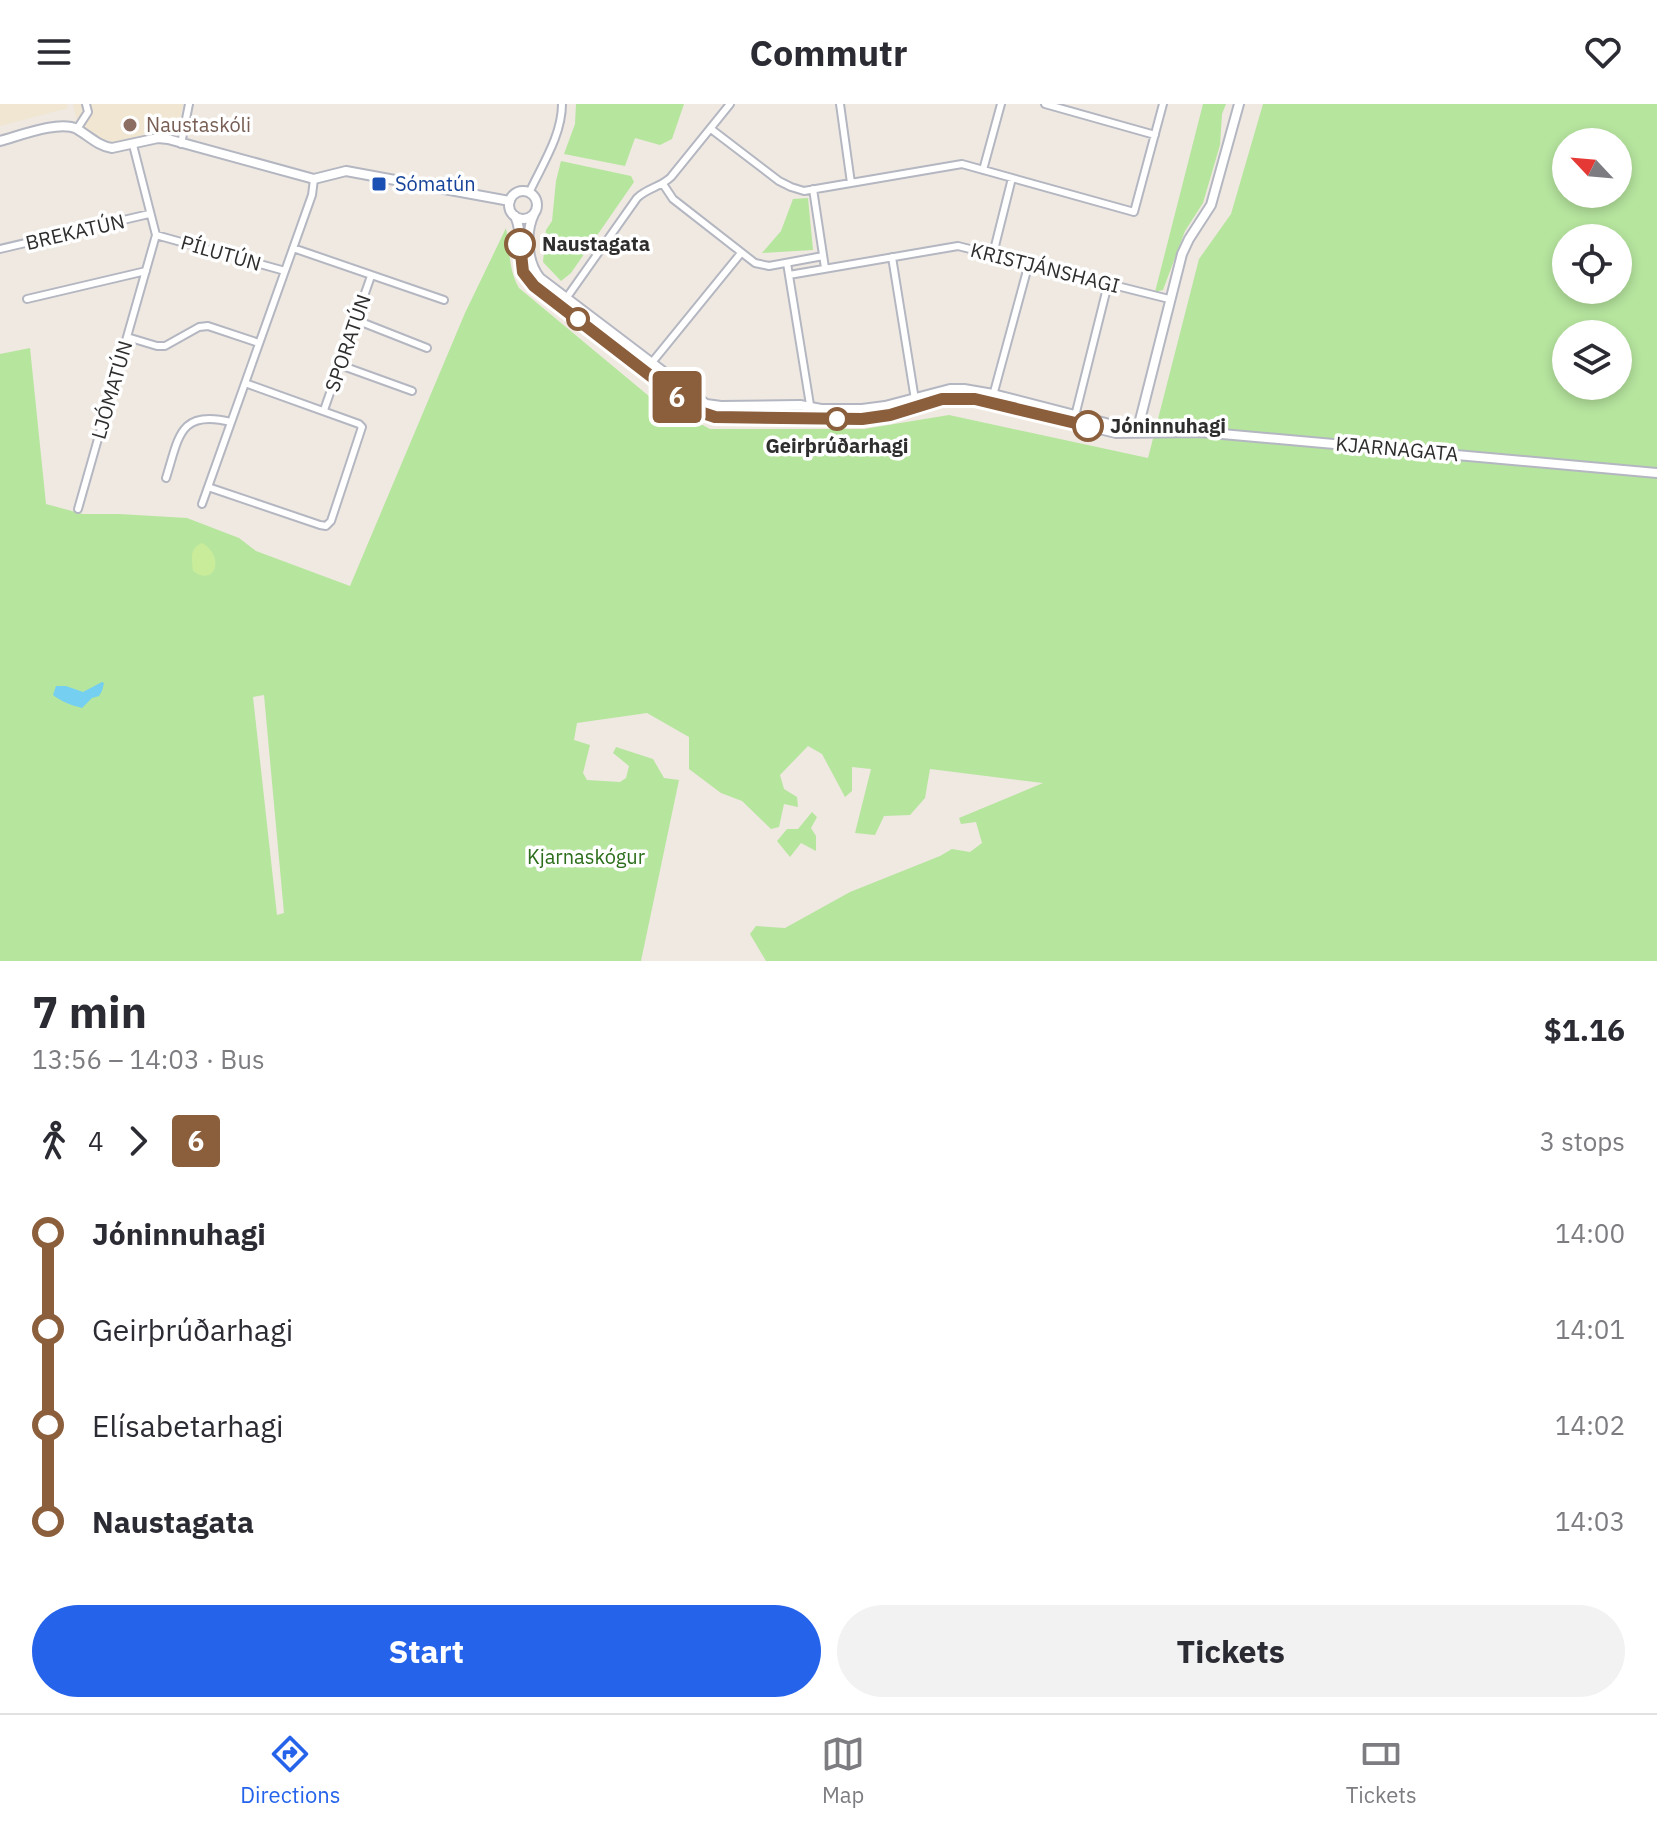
<!DOCTYPE html>
<meta charset="utf-8">
<style>
body{margin:0;font-family:"IBM Plex Sans",sans-serif;background:#f2f2f3;color:#2b2b33;height:100vh;display:flex;flex-direction:column;font-size:30px;white-space:nowrap}
*{box-sizing:border-box;margin:0}
p{font-size:26px;color:#7c7c81}
.icon{flex:none;width:44px;height:44px;fill:none;stroke:currentColor;stroke-width:2;stroke-linecap:round;stroke-linejoin:round}
.map{position:relative;height:857px;overflow:hidden}
.panel{display:flex;flex-direction:column;background:#fff;flex:1}
.panel>*{flex:none}
.badge{padding:0 16px;border-radius:6px;font-size:28px;line-height:52px}
.needle{width:52px;rotate:296deg}
.buttons{position:absolute;left:1552px;top:24px;display:grid;gap:16px}
.buttons a{display:grid;place-items:center;width:80px;height:80px;border-radius:50%;background:#fff;box-shadow:0 4px 12px #0003;font-size:40px}
.map>.badge{position:absolute;translate:-50% -50%;box-shadow:0 0 0 4px #fff}
.legs{display:flex;align-items:center;gap:12px;height:88px;padding:0 32px;font-size:26px}
.legs p{margin-inline-start:auto}
.overview{display:flex;align-items:center;justify-content:space-between;height:136px;padding:0 32px}
h1{font-size:44px;font-weight:800;line-height:60px}
.button{display:flex;gap:16px;margin-top:auto;padding:16px 32px}
.button a{flex:1;height:92px;border-radius:48px;background:#2563eb;color:#fff;font-size:32px;font-weight:800;line-height:92px;text-align:center}
.button a+a{background:#f2f2f3;color:#2b2b33}
ul{padding:0 32px;list-style:none}
li{display:flex;align-items:center;gap:28px;height:96px;font-size:30px}
li i{display:grid;place-items:center;width:12px;height:100%;margin:0 10px;background:currentColor}
li i::after{content:'';width:20px;height:20px;margin:-10px;border:6px solid;border-radius:50%;background:#fff}
li p{margin-inline-start:auto}
li:first-child i{background:linear-gradient(#0000 50%,currentColor 0)}
li:last-child i{background:linear-gradient(currentColor 50%,#0000 0)}
header{display:flex;justify-content:space-between;align-items:center;height:104px;padding:0 32px;background:#fff;font-size:36px;font-weight:800}
.menu{display:flex;justify-content:space-around;align-items:center;height:112px;border-top:2px solid #e1e1e2;background:#fff;font-size:22px;color:#7c7c81}
.menu a{display:grid;justify-items:center;gap:4px}
.menu .active{color:#2563eb}
.map>svg:first-child{display:block}
.education{fill:#f0e6d1}
.green{fill:#b6e59e;fill-rule:evenodd}
.pitch{fill:#c9ec9a}
.water{fill:#75cff0}
.lines{fill:none;stroke-linecap:round;stroke-linejoin:round}
.street-casing{stroke:#b4b7c1;stroke-width:10}
.secondary-casing{stroke:#b4b7c1;stroke-width:12}
.street{stroke:#fff;stroke-width:6}
.secondary{stroke:#fff;stroke-width:8}
.line-1-casing{stroke:#fff;stroke-width:18}
.line-1{stroke:#8b5e3c;stroke-width:12}
.education-dot{fill:#8d6e63;stroke:#fff;stroke-width:3}
.transit-dot{fill:#1a4fb4;stroke:#fff;stroke-width:3}
.stop-1-dot{fill:#fff;stroke:#8b5e3c;stroke-width:4}
.labels{text-anchor:middle;stroke-width:7;stroke-linejoin:round;paint-order:stroke}
.education-label{font-size:20px;fill:#785e54;stroke:#fff;text-anchor:start}
.transit-label{font-size:20px;fill:#164399;stroke:#fff;text-anchor:start}
.street-label{font-size:20px;fill:#2e2e2e;stroke:#fff}
.stop-label{font-size:20px;font-weight:bold;fill:#2e2e2e;stroke:#fff;text-anchor:start}
.park-label{font-size:20px;fill:#2c6e1b;stroke:#fff}
</style>
<header><svg class="icon" aria-label="menu" viewBox="0 0 24 24"><path d="M4 6h16M4 12h16M4 18h16"/></svg>Commutr<svg class="icon" aria-label="heart" viewBox="0 0 24 24"><path d="M12 20l-8-8c-3-5 5-10 8-4 3-6 11-1 8 4z"/></svg></header>
<div class="map">
<svg width="1657" height="857" viewBox="0 0 1657 857">
<rect width="100%" height="100%" fill="#efe9e1"/>
<path class="education" d="M0,0H67L68,4L0,22Z
M73,0H183L177,30L160,27L114,38L99,34L77,18Z"/>
<path class="green" d="M576,0H684L672,35L660,41L635,34L625,62L564,50L575,20Z
M1203,0H1226L1222,10L1220,41L1203,99L1185,127L1163,186L1155,188Z
M1263,0H1657V857H766L750,830L756,822L785,824L850,788L940,752L952,745L970,748L982,739L976,718L961,720L959,714L1043,679L930,665L925,694L910,711L884,712L875,731L855,729L871,665L852,663V687L845,693L822,650L808,642L780,671L784,685L797,693L798,703L784,700L779,723L771,725L742,697L721,689L689,665V633L647,609L577,619L574,636L590,641L583,669L587,676L620,678L626,674L629,662L613,649L616,643L653,655L664,674L679,676L641,857H0V250L30,244L46,400L83,410H119L187,414L239,434L256,447L350,482L465,209L506,124C510,145 508,165 519,184L650,293L710,325H864L949,311L1148,354L1199,155L1231,110ZM1566,38H1618V90H1566ZM1566,134H1618V186H1566ZM1566,230H1618V282H1566ZM264,591L284,809L277,811L253,593Z
M561,57L631,72L634,78L571,169L561,177L543,158L546,126L552,117L556,77Z
M808,94L813,146L762,149L781,127L793,95Z
M812,708L817,713L811,724L816,732V747L801,739L790,753L777,737L787,725H798Z"/>
<path class="pitch" d="M202,439C226,452 215,484 193,467C192,455 189,444 202,439Z"/>
<path class="water" d="M102,578L104,579L102,587L99,592L92,594L82,604C71,601 62,598 53,591L56,582H66L83,588Z"/>
<g class="lines">
<defs>
<path id="street" d="M840,0L851,79
M1045,0L1155,31
M77,25L88,8L86,0
M711,25L779,77L791,83L804,87L962,60L1134,108L1163,0
M181,40L189,0
M983,66L1001,0
M663,80L673,95L755,159L769,162L823,152
M813,85L825,164
M529,89C542,61 562,31 562,0
M156,131L285,167
M293,144L444,196
M0,145L149,110
M993,150L1012,74
M892,153L916,302
M787,159L811,307
M789,171L958,142L1169,195
M27,195L146,167
M565,196L637,94C647,84 661,83 671,73L730,0
M356,216L427,244
M127,233L157,242H165L199,223L208,222L259,239
M340,261L412,287
M645,267L741,149
M991,299L1029,159
M324,306L371,172
M1075,312L1108,180
M166,374C179,333 179,305 231,318
M208,383L320,421L326,422L331,417L362,323L359,320L245,279
M202,400L312,91L314,75
M78,405L156,131L133,41"/>
<path id="secondary" d="M0,37C19,32 59,16 77,25C89,32 98,42 112,44L158,34L168,35L314,75L346,67L510,97
M509 101a14 14 0 1 1 28 0a14 14 0 1 1-28 0Z
M534,110C525,129 527,158 540,174L706,300L721,302L800,301L821,305H862L885,302L950,285H964L993,290L1133,326
M515,112C525,133 516,157 529,177L687,300L700,308L715,313L862,315L890,311L942,295H975L1116,329L1200,328L1657,369
M1137,328L1182,150L1189,135L1211,101L1239,0"/>
</defs>
<use href="#street" class="street-casing"/>
<use href="#secondary" class="secondary-casing"/>
<use href="#street" class="street"/>
<use href="#secondary" class="secondary"/>
</g>
<g class="lines">
<defs>
<path id="line-1" d="M520,140L523,168L534,182L687,300L700,308L715,313L862,315L890,311L942,295H975L1088,322"/>
</defs>
<use href="#line-1" class="line-1-casing"/>
<use href="#line-1" class="line-1"/>
</g>
<circle class="education-dot" cx="130" cy="21" r="8"/>
<rect class="transit-dot" x="371" y="72" width="16" height="16" rx="4"/>
<g class="stop-1-dot">
<circle cx="520" cy="140" r="14"/>
<circle cx="578" cy="215" r="10"/>
<circle cx="837" cy="315" r="10"/>
<circle cx="1088" cy="322" r="14"/>
</g>
<g class="labels">
<g class="education-label">
<text x="146" y="28">Naustaskóli</text>
</g>
<g class="transit-label">
<text x="395" y="87">Sómatún</text>
</g>
<g class="street-label">
<text transform="translate(75 128) rotate(-13)" y="7">BREKATÚN</text>
<text transform="translate(221 149) rotate(16)" y="7">PÍLUTÚN</text>
<text transform="translate(1045 164) rotate(14)" y="7">KRISTJÁNSHAGI</text>
<text transform="translate(348 239) rotate(-71)" y="7">SPORATÚN</text>
<text transform="translate(112 286) rotate(-74)" y="7">LJÓMATÚN</text>
<text transform="translate(1397 345) rotate(5)" y="7">KJARNAGATA</text>
</g>
<g class="stop-label">
<text x="542" y="147">Naustagata</text>
<text x="1110" y="329">Jóninnuhagi</text>
<text x="837" y="349" text-anchor="middle">Geirþrúðarhagi</text>
</g>
<g class="park-label">
<text x="586" y="760">Kjarnaskógur</text>
</g>
</g>
</svg>
<div class="buttons">
<a><svg class="needle" viewBox="-14 -14 28 28"><path d="M0-13l5 13h-10z" fill="#e53935"/><path d="M0 13l5-13h-10z" fill="#7c7c81"/></svg></a>
<a><svg class="icon" aria-label="locate" viewBox="0 0 24 24"><circle cx="12" cy="12" r="6"/><path d="M12 2v4M12 18v4M2 12h4M18 12h4"/></svg></a>
<a><svg class="icon" aria-label="layers" viewBox="0 0 24 24"><path d="M12 4l9 5-9 5-9-5zM3 14l9 5 9-5"/></svg></a>
</div>
<b class="badge" style="left:677px;top:293px;background:#8b5e3c;color:#fff">6</b>
</div>
<section class="panel">
<div class="overview"><div><h1>7 min</h1><p>13:56 – 14:03 · Bus</p></div><b>$1.16</b></div>
<div class="legs"><svg class="icon" aria-label="walk" viewBox="0 0 24 24"><circle cx="13" cy="4" r="2"/><path d="M13 8l-2 6 4 7M11 14l-3 7M7 12l3-4h3l4 4"/></svg>4<svg class="icon" aria-label="forward" viewBox="0 0 24 24"><path d="M9 5l7 7-7 7"/></svg><b class="badge" style="background:#8b5e3c;color:#fff">6</b><p>3 stops</p></div>
<ul>
<li><i style="color:#8b5e3c"></i><b>Jóninnuhagi</b><p>14:00</p></li>
<li><i style="color:#8b5e3c"></i><span>Geirþrúðarhagi</span><p>14:01</p></li>
<li><i style="color:#8b5e3c"></i><span>Elísabetarhagi</span><p>14:02</p></li>
<li><i style="color:#8b5e3c"></i><b>Naustagata</b><p>14:03</p></li>
</ul>
<div class="button"><a>Start</a><a>Tickets</a></div>
</section>
<nav class="menu">
<a class="active"><svg class="icon" aria-label="directions" viewBox="0 0 24 24"><path d="M12 3l9 9-9 9-9-9zM9 14v-3h6M13 9l2 2-2 2"/></svg>Directions</a>
<a><svg class="icon" aria-label="map" viewBox="0 0 24 24"><path d="M3 6l6-2 6 2 6-2v14l-6 2-6-2-6 2zM9 4v14M15 6v14"/></svg>Map</a>
<a><svg class="icon" aria-label="tickets" viewBox="0 0 24 24"><path d="M3 7h18v10H3zM15 7v10"/></svg>Tickets</a>
</nav>
